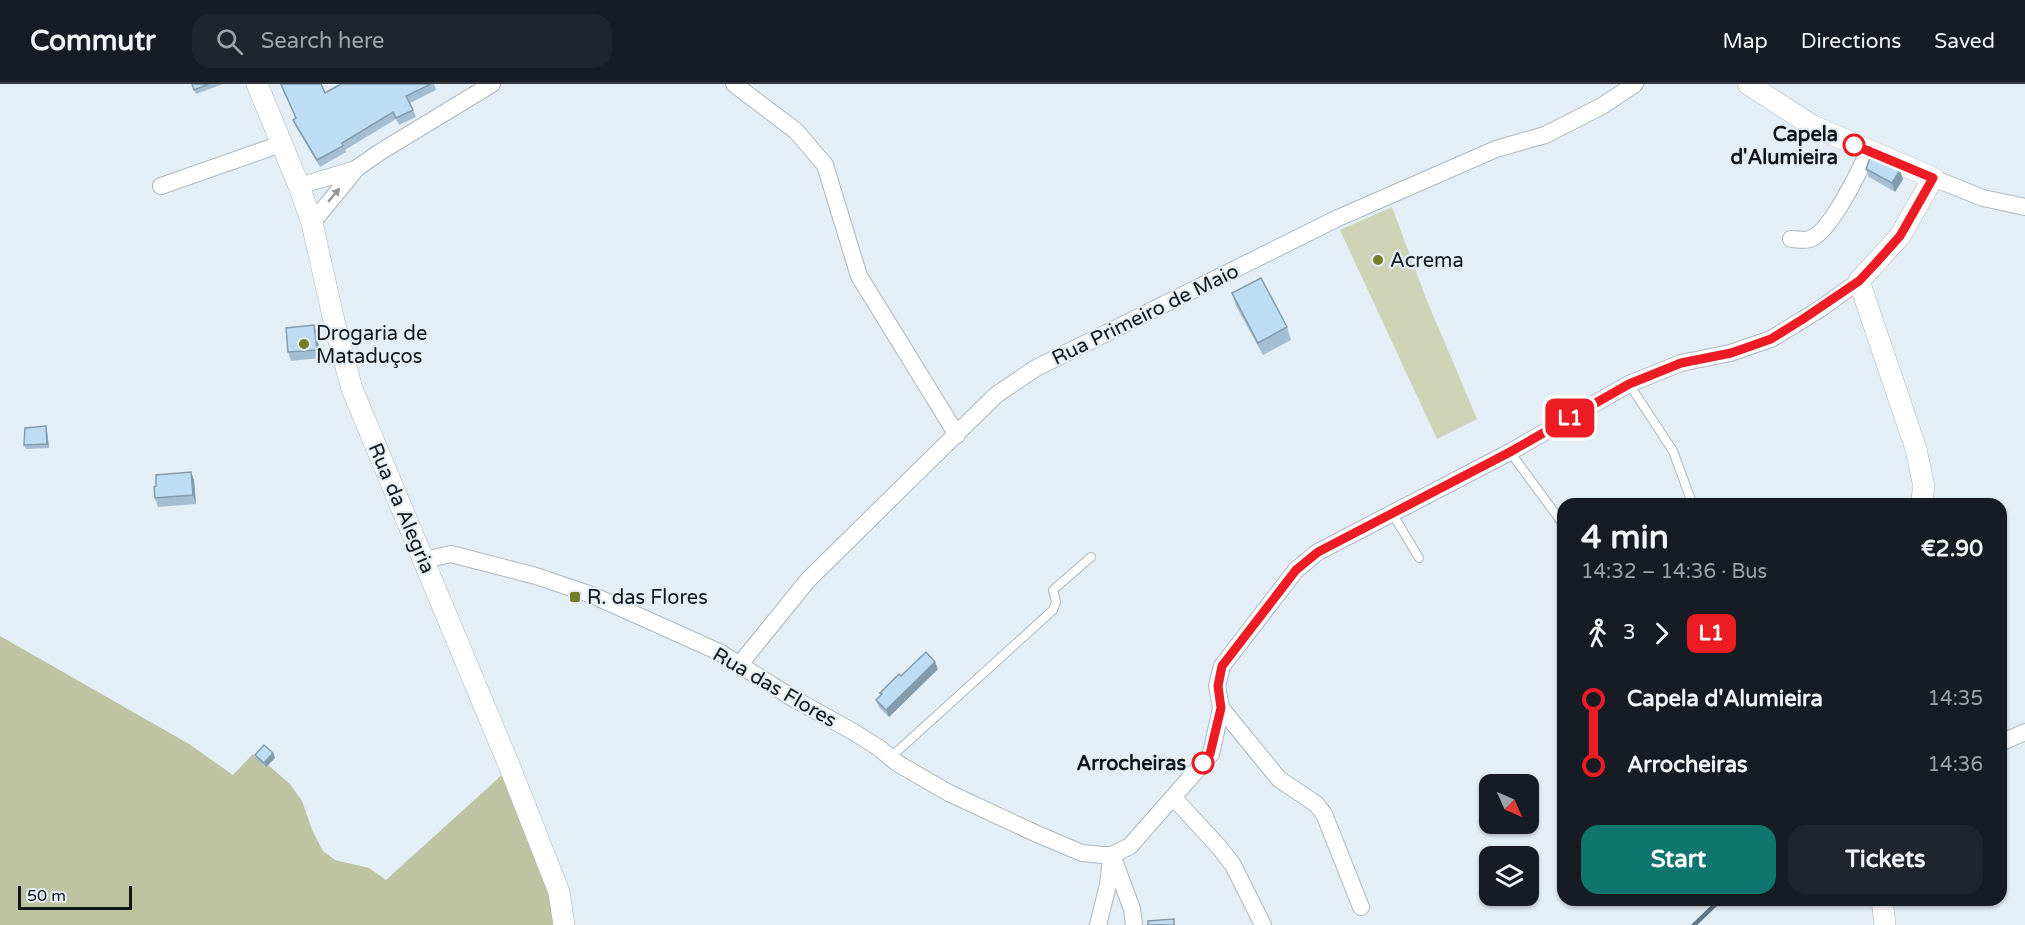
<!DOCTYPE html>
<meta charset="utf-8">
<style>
body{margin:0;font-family:"Varela Round",sans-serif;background:#20242c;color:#f1f3f6;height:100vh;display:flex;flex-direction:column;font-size:22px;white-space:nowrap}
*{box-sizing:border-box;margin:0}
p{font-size:20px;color:#9ea1a6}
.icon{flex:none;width:33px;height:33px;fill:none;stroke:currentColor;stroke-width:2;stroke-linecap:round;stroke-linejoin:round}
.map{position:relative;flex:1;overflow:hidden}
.panel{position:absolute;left:1557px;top:414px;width:450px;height:408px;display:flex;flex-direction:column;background:#171b24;border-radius:18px;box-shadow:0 2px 4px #0004}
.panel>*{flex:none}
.badge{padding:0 12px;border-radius:9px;font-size:21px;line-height:39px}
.needle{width:39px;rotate:135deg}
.fabs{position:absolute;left:1479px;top:690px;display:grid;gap:12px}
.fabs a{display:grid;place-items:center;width:60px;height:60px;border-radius:12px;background:#171b24;box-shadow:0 2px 4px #0004;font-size:30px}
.scale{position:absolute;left:18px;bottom:15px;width:114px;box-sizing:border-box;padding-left:6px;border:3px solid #121618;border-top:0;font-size:16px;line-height:21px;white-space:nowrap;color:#121618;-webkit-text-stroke:4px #e3eef6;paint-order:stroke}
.map>.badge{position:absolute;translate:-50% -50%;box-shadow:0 0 0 3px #fff}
.legs{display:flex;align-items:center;gap:9px;height:66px;padding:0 24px;font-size:20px}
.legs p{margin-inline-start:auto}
.summary{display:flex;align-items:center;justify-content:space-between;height:102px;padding:0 24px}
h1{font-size:33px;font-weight:800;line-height:45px}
.primary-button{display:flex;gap:12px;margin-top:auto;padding:12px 24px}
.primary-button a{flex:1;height:69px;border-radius:18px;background:#0f766e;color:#fff;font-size:24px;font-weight:800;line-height:69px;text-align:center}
.primary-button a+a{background:#20242c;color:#f1f3f6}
ul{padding:0 24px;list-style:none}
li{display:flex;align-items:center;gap:21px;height:66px;font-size:22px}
li i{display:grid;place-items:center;width:9px;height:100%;margin:0 8px;background:currentColor}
li i::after{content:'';width:15px;height:15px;margin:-8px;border:4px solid;border-radius:50%;background:#171b24}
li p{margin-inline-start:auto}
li:first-child i{background:linear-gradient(#0000 50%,currentColor 0)}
li:last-child i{background:linear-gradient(currentColor 50%,#0000 0)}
header{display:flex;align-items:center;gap:36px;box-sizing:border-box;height:84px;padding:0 30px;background:#171b24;border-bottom:2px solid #363941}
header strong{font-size:28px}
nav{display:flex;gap:33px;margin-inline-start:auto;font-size:21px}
.search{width:420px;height:54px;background:#20242c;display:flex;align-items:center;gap:15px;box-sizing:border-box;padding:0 21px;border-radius:18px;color:#9ea1a6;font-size:22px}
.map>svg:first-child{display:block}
.green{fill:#cfd3b5}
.forest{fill:#bec3a1}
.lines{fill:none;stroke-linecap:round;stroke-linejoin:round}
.stream{stroke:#607787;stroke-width:4.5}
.service-casing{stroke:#acb6be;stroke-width:10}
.minor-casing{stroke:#acb6be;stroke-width:18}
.tertiary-casing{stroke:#acb6be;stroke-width:22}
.service{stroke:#fff;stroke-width:8}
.minor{stroke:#fff;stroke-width:16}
.tertiary{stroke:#fff;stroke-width:21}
.wall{fill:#a3bed2}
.shaded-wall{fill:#849bab}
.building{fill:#bdddf4;stroke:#849bab;stroke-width:1.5}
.oneway{fill:#949697}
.line-1-casing{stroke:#fff;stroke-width:14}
.line-1{stroke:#ed1c24;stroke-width:9}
.stop-1-dot{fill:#fff;stroke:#ed1c24;stroke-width:3}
.poi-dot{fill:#747c26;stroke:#e3eef6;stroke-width:2}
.labels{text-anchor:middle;stroke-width:4.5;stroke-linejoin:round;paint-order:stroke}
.stop-label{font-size:20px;font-weight:bold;fill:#121618;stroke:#e3eef6;text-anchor:end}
.poi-label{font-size:20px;fill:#121618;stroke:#e3eef6;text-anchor:start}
.street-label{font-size:20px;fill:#121618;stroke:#e3eef6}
</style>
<header>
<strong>Commutr</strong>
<div class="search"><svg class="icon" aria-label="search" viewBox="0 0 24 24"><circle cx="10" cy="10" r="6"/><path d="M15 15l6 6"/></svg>Search here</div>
<nav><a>Map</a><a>Directions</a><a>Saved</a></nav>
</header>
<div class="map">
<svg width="2025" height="841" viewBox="0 0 2025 841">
<rect width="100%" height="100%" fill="#e3eef6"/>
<path class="green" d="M1392,123L1425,212L1477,335L1437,355L1340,146Z"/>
<path class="forest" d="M0,552L189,660L233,691L253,670L265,683L268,681L290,700L302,717L313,748L323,767L335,776L369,784L386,796L503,690L551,815L555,841H0Z"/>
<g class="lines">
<path class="stream" d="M1694,841L1720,816"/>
<defs>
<path id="service" d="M1629,300L1673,367L1691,416
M1510,368L1563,440
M1392,429L1419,474
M891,673L1053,526L1056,518L1053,506L1091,473"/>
<path id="minor" d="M734,0L796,47L825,81L859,192L957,351
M1933,94L1983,114L2025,123
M161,102L281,60
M299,102L356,85
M312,139L357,84L380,68L492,0
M1791,155C1797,155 1805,157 1810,155C1830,149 1860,86 1869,66
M424,476L451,470L536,492L592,511L719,568L796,616L852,647L879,664L897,679L949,709L1037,750L1082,769L1102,771H1112L1130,762L1211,670L1221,624L1217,602L1222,582L1296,486L1318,468L1510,368L1629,300L1681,279L1730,269L1771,255L1820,225L1859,197
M740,580L808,496L996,311L1036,284L1338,134L1496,65L1545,51L1602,22L1635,0
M1221,624L1279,695L1316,720L1324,730L1361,823
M2005,657L2025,648
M1173,713L1219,763L1233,781L1263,841
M1112,771L1132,825L1134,841
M1098,841L1108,801L1111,775"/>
<path id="tertiary" d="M257,0L299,102L312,139L336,246L352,305L511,686L559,808L564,841
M1748,0L1813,42L1933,94L1900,152L1859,197L1916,365L1924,403L1921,420
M1882,816L1885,841"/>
</defs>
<use href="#service" class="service-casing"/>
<use href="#minor" class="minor-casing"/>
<use href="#tertiary" class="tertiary-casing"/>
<use href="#service" class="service"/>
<use href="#minor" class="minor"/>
<use href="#tertiary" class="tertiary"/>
</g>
<path class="wall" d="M192,0H223L196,10Z
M280,0H321L325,9L341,0H434L436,6L410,19L416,33L399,41L396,35L345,66L346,68L320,83L296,43L293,36L296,34Z
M1866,85L1903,95L1895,108L1869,93Z
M1232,209L1287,243L1291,256L1263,271L1236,222Z
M314,241L317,249L320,274L291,277L288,268Z
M47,347L49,364L26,365L24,361Z
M194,396L196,420L158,423L155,414Z
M938,585L889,633L879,623L876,616L881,611L880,609L901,592Z
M273,669L275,674L266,683L256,675L255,671Z"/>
<path class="shaded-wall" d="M1900,86L1903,95L1895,108L1892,99Z
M314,241L317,249L320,274L317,266Z
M46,342L47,347L49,364L47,360Z
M191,388L194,396L196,420L193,411Z
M935,578L938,585L889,633L886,626Z
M273,669L275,674L266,683L264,679Z"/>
<path class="building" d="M192,0H209L194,6Z
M281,0H321L325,9L341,0H431L406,12L413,26L396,34L393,28L342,59L343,62L317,76L293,36L296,34Z
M1870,74L1900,86L1892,99L1866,85Z
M1261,194L1287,243L1258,259L1232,209Z
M314,241L317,266L288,268L286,244Z
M46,342L47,360L24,361L25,344Z
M191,388L193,411L155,414L154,403L156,402V391Z
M926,568L935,578L886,626L876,616L882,610L880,609L899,590L901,592Z
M264,661L273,669L264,679L255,671Z
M1174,835V841H1148V837Z"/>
<defs><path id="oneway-solid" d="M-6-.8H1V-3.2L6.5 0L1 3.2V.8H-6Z" transform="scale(1.5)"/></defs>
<use class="oneway" href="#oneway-solid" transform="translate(334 111) rotate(-50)"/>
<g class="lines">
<defs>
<path id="line-1" d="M1203,679L1210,670L1221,624L1218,602L1222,582L1296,486L1318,468L1510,368L1629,300L1681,279L1731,269L1771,255L1803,235L1859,197L1875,180L1900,152L1933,94L1854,61"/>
</defs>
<use href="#line-1" class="line-1-casing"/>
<use href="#line-1" class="line-1"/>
</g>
<g class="stop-1-dot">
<circle cx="1854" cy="61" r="10"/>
<circle cx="1203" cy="679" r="10"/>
</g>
<g class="poi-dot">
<circle cx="1378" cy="176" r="6"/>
<circle cx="304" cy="260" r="6"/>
<rect x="569" y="507" width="12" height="12" rx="3"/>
</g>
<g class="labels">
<g class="stop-label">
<text x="1838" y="57">Capela<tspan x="1838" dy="23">d'Alumieira</tspan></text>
<text x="1186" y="686">Arrocheiras</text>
</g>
<g class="poi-label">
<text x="1390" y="183">Acrema</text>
<text x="316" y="256">Drogaria de<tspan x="316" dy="23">Mataduços</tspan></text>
<text x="587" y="520">R. das Flores</text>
</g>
<g class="street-label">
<text transform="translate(1145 230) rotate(-26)" y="7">Rua Primeiro de Maio</text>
<text transform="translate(402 424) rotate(67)" y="7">Rua da Alegria</text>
<text transform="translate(775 603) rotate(30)" y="7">Rua das Flores</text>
</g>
</g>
</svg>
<div class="fabs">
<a><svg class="needle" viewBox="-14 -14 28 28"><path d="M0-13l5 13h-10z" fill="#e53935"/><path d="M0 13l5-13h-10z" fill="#9ea1a6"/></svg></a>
<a><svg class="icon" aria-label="layers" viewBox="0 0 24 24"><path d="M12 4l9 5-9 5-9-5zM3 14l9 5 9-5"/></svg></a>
</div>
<div class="scale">50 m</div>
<b class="badge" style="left:1570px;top:334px;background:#ed1c24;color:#fff">L1</b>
<section class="panel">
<div class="summary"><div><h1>4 min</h1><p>14:32 – 14:36 · Bus</p></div><b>€2.90</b></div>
<div class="legs"><svg class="icon" aria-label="walk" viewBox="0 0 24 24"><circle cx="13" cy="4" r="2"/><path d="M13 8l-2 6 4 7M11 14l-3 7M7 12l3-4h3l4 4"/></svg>3<svg class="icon" aria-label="forward" viewBox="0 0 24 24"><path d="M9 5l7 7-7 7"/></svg><b class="badge" style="background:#ed1c24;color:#fff">L1</b></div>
<ul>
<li><i style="color:#ed1c24"></i><b>Capela d'Alumieira</b><p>14:35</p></li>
<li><i style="color:#ed1c24"></i><b>Arrocheiras</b><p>14:36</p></li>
</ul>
<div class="primary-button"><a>Start</a><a>Tickets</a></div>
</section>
</div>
